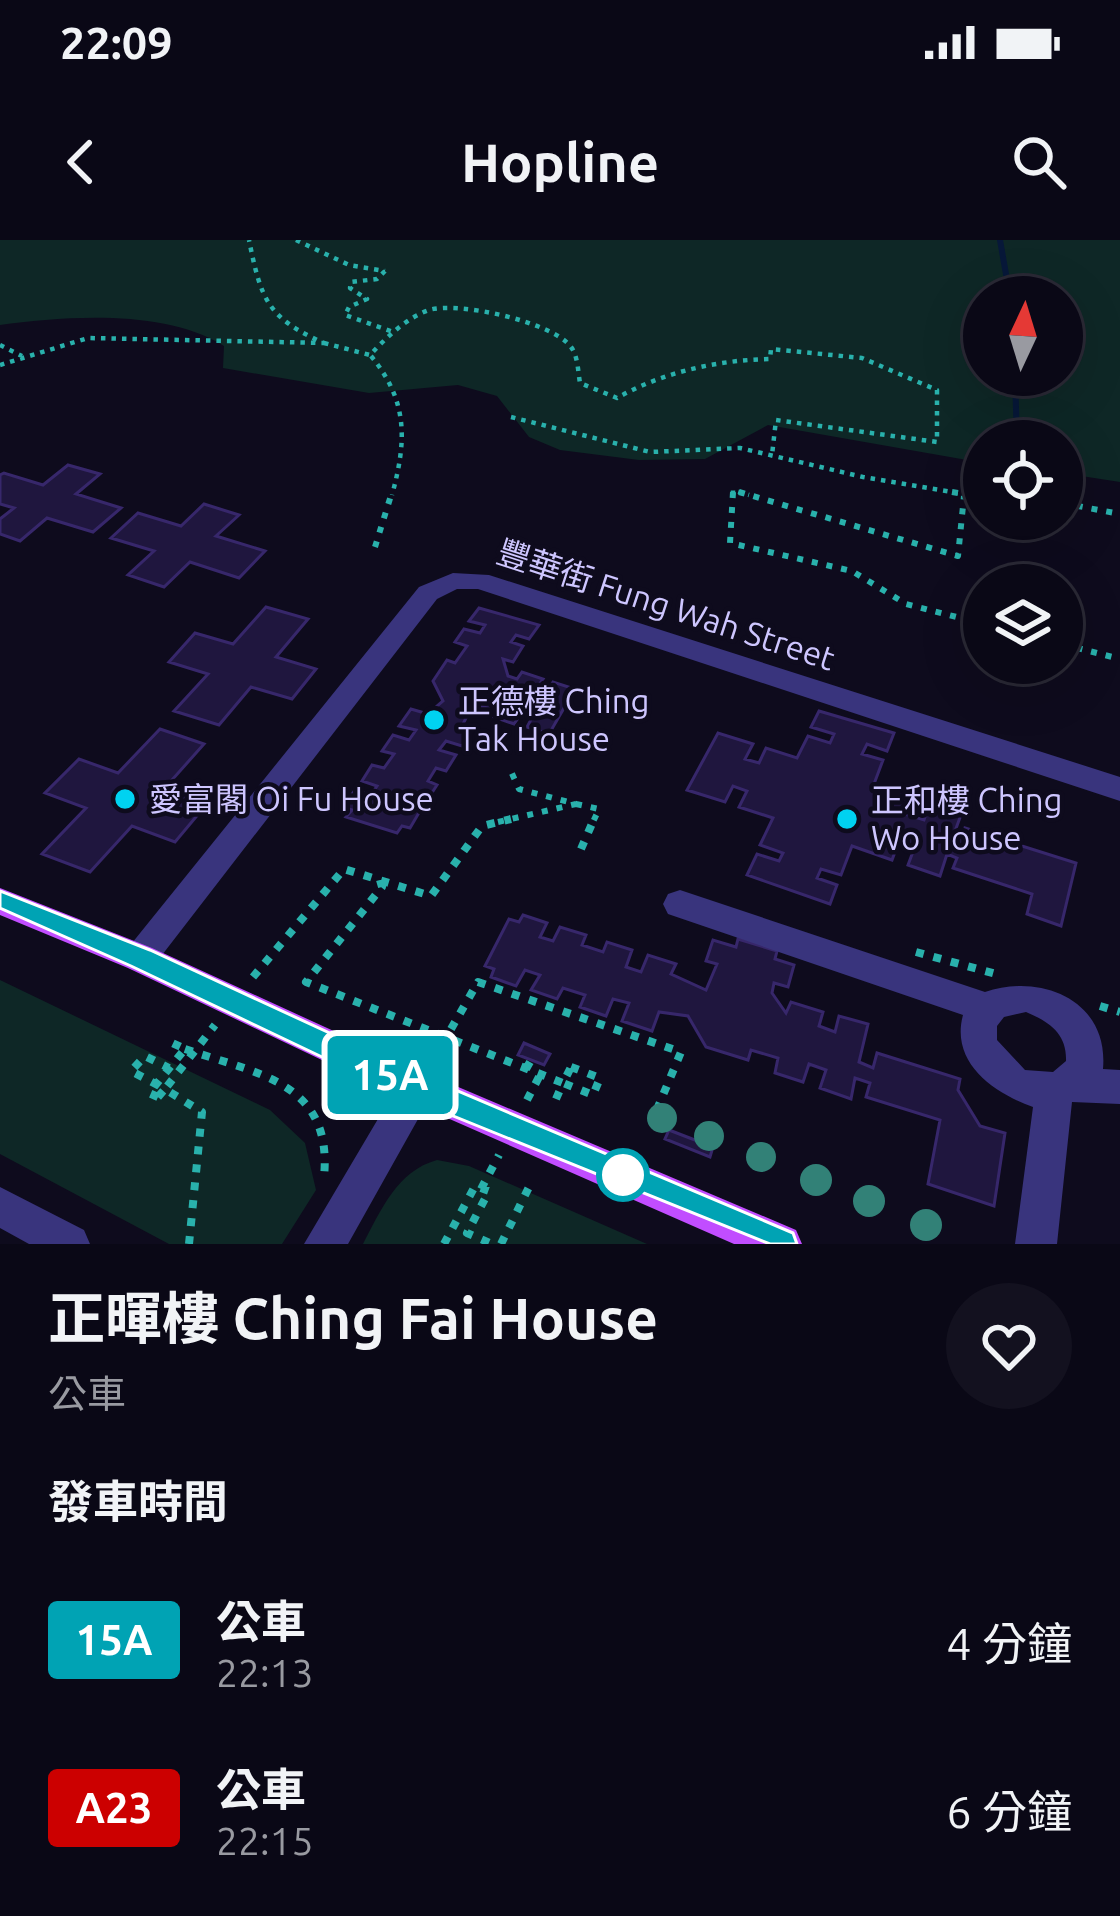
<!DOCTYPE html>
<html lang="zh-TW">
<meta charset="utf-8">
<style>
body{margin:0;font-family:Ubuntu,"Noto Sans TC",sans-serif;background:#13111f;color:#f1f3f6;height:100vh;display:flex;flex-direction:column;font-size:45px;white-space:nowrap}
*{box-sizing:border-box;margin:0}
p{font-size:39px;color:#999aa1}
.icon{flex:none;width:66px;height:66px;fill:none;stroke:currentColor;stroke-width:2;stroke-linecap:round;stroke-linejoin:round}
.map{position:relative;height:1004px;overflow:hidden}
.sheet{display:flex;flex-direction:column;background:#0a0816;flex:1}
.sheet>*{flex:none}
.badge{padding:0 24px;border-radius:9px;font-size:42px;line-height:78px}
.needle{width:78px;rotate:4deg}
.fabs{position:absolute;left:963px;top:36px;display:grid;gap:24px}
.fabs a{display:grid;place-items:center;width:120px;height:120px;border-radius:50%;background:#0a0816;box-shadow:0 12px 48px #0002,0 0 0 3px #2a2935;font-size:60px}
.map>.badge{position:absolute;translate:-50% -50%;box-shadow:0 0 0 6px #fff}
h2{padding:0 48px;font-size:45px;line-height:108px}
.round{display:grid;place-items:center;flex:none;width:126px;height:126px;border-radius:63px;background:#13111f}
.headline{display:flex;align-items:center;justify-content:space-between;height:204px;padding:0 48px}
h1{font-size:57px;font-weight:700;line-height:90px}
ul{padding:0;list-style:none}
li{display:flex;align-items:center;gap:36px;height:168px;padding:0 48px}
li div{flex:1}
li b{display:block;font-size:45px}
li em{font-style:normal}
li .badge{min-width:132px;font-weight:700;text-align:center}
.status{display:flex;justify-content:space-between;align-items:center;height:84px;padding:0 60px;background:#0a0816;direction:ltr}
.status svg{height:33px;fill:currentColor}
header{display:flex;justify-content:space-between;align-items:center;height:156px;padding:0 48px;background:#0a0816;font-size:54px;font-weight:700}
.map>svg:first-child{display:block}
.green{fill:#0e2726;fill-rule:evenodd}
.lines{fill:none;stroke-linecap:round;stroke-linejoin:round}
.stream{stroke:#071839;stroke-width:6}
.building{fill:#1f163e;stroke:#37276b;stroke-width:3}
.path-far2{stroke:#29b1ac;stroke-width:4.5;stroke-dasharray:4.5 6;stroke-linecap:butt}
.path-far1{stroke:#29b1ac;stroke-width:6;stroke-dasharray:6 9;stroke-linecap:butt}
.path{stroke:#29b1ac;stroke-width:8;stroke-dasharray:8 10;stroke-linecap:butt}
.minor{fill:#39347d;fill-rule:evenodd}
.major{fill:#c14dff;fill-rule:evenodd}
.tree{fill:#328177}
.line{fill:#00a3b4;stroke:#fff;stroke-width:3}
.poi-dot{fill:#00d2f1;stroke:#0e0b1d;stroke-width:4.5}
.stop-dot{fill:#fff;stroke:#00a3b4;stroke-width:6}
.labels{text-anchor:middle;stroke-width:9;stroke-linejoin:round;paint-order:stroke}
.street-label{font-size:33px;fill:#cec6ff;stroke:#0e0b1d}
.poi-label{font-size:33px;fill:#cec6ff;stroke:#0e0b1d;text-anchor:start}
</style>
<div class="status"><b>22:09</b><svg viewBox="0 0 49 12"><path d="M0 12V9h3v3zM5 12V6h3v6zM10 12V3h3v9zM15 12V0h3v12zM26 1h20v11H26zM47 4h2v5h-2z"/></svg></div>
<header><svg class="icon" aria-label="back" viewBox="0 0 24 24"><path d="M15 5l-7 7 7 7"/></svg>Hopline<svg class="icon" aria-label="search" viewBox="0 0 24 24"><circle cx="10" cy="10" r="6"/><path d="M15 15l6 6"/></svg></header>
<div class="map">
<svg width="1120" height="1004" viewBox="0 0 1120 1004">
<rect width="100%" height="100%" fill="#0e0b1d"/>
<path class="green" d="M0,0H1120V242L1062,233V201H984V223L768,185L705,219L639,220L560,210L529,197L497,156L458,145L369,153L223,128L224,106C165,69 67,76 0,85ZM984,57H1062V135H984Z
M0,740L270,870L305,903L316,950L282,1004H169L0,914Z
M437,920L469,926L647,1004H363C381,970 397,931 437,920Z"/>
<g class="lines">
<path class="stream" d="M1000,0L1010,57
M1015,135L1017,201"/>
</g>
<path class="building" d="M68,225L100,234L76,254L121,268L93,292L47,278L20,301L0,294V279L14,268L0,264V235L4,233L43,245Z
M204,264L239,275L216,296L265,311L239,338L190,322L164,347L128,335L154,311L111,298L138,273L181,286Z
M266,367L308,379L276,417L316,429L292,459L251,447L219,485L174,471L208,434L169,422L195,393L233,404Z
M479,368L539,385L529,399L516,395L511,402L523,406L513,422L503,419L508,436L517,439L522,432L543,439L536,449L547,452L553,442L575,449L549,494L527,487L534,474L523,471L514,484L494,477L498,471L473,464L462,486L473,489L462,506L446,501L439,510L456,515L446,531L436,528L428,541L437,545L426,562L411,557L405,567L420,571L410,588L402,586L397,593L346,577L352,570L343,567L355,550L371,555L377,546L362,541L372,525L384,528L394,514L382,511L393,495L409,500L416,490L399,486L411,469L428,474L443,461L433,441L447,420L455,423L467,406L455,402L464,389L480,393L485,385L469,381Z
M819,471L894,493L887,511L867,504L862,514L883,520L874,544L915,557L908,575L924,580L930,562L962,572L954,594L963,596L965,588L1076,623L1061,686L1027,674L1032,654L953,628L957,618L947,614L940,636L908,625L914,609L898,604L892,620L852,606L841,635L821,629L817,638L837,645L830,664L747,635L757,614L779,621L783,613L760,605L773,578L739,567L747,551L733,546L725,562L687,550L718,493L753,504L745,519L759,523L766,508L797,518L808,496L830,503L834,494L811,487Z
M160,489L204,504L163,550L206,565L175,602L132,586L90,632L42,614L86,568L45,553L79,519L118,533Z
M523,675L547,683L540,697L553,701L560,687L586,695L582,705L603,712L607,702L632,710L626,727L641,732L648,715L676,724L671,734L706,750L717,724L706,721L713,700L736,707L738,699L777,711L775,719L794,725L788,747L774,743L772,753L786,773L791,762L823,772L819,786L835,792L839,776L868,784L859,822L873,828L877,813L960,839L958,850L980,886L1005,893L994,966L928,944L940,880L866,857L870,843L855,838L851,859L820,848L826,830L809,824L803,842L775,833L778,818L751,810L748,820L706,807L688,776L659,772L652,791L622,781L629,763L613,759L606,776L580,767L585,755L563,748L557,759L531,750L540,735L525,730L516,746L491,737L494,729L485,726L509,679L519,682Z
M524,803L550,814L544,825L518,815Z
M669,890L713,907L710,917L665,899Z"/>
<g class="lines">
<path class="path-far2" d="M296,0L349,25L385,31
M385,31L377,39L351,42L350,48L367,59L349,67L345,75L393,92
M324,103L370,115C386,98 406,78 429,70C458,61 553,82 571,107C578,116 578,132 580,143L617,158C663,132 718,120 770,119L771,109L862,118L937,150V202L776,180L772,215
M0,105L22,116
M371,116C408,161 407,200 392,255
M0,125L88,98L324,103C267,78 261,59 249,0
M511,177L650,212L740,208L863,237L970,255
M733,255V250L749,255"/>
<path class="path-far1" d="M733,252L730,303L852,331L906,364L984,384
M739,252L958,316L964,256
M952,252L984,257
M1062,263L1120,274
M375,307L392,252
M1062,404L1120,419
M576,564L599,569L593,582
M498,582L576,564L519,549L509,527"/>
<path class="path" d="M581,609L594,579
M380,640L382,647L306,742L563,843
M916,712L996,734
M253,737L344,629L431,656L482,586L511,579
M1100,766L1120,772
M451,789L478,742L681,812L658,867
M185,809C258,834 333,842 324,937
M438,811L441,807
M571,827L600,838L593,855L563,843Z
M526,829L534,815
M158,857L165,849L131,831L145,816L169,828
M158,857L149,853L185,809L166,800
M556,859L563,843
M527,860L540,835
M481,949L499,915
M189,1004L202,872L165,849L215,785
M444,1004L475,946L489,951L467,993L492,1004
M501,1004L531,943"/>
<path class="minor" d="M453,333L489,335L1120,537V561L478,349H457L437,359L152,728L140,732L128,728L123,718L128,708L419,347Z
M680,650L985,752C1041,733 1109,760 1103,829L1120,830V864L1072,862L1057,1004H1015L1033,867C994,853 950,823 963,775L668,674L663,664L668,654ZM1026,772C1050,782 1067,794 1066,821L1053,832L1025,830L997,800V786L1004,777Z
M417,830L430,835L436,847L348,1004H304L404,835Z
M0,947L84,990L90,1004H29L0,988Z"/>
<path class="major" d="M0,648L152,708L430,835L796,990L802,1004H734L404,859L128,728L0,675Z"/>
</g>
<g class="tree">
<circle cx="662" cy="878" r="15"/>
<circle cx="709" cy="896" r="15"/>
<circle cx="761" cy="917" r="15"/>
<circle cx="816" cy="940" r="16"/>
<circle cx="869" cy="961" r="16"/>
<circle cx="926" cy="985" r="16"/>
</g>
<path class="line" d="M0,651L150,710L427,838L793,993L797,1004H770L406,857L131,726L0,668Z"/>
<g class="poi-dot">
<circle cx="434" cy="480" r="12"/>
<circle cx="125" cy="559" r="12"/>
<circle cx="847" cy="579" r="12"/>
</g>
<circle class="stop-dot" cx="623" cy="935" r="24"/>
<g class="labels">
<g class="street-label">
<text transform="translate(666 365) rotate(18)" y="12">豐華街 Fung Wah Street</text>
</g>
<g class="poi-label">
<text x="458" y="473">正德樓 Ching<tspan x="458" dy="38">Tak House</tspan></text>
<text x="149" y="571">愛富閣 Oi Fu House</text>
<text x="871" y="572">正和樓 Ching<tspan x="871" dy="38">Wo House</tspan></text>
</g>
</g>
</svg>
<div class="fabs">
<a><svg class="needle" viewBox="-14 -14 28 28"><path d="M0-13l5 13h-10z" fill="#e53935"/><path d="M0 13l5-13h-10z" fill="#999aa1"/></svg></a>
<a><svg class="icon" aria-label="locate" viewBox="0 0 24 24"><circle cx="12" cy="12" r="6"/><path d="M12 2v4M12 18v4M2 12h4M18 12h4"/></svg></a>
<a><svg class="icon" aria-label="layers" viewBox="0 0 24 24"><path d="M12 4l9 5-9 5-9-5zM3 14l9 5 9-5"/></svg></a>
</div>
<b class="badge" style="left:390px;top:835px;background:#00a3b4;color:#fff">15A</b>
</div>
<section class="sheet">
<div class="headline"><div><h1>正暉樓 Ching Fai House</h1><p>公車</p></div><a class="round"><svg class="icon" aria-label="heart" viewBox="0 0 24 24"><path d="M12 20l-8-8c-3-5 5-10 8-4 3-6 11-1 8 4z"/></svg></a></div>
<h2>發車時間</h2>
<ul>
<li><span class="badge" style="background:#00a3b4;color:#fff">15A</span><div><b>公車</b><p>22:13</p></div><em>4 分鐘</em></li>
<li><span class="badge" style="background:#c00;color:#fff">A23</span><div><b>公車</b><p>22:15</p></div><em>6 分鐘</em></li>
</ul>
</section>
